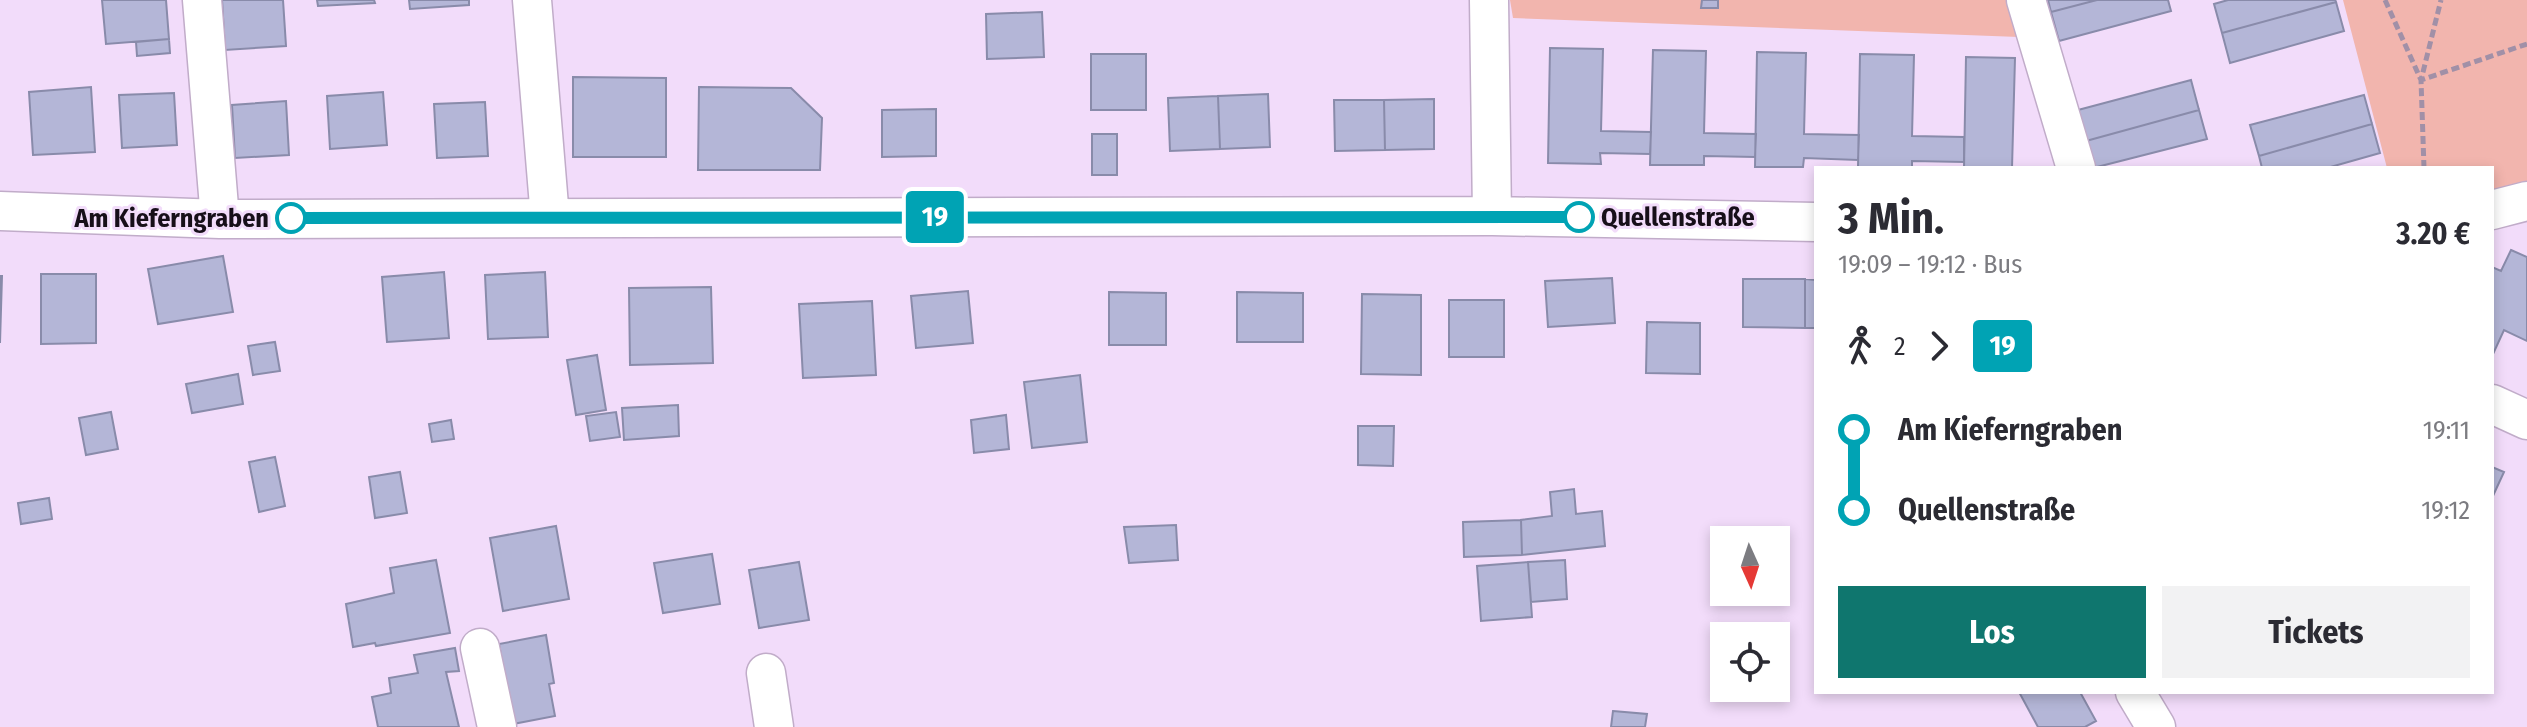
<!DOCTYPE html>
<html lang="de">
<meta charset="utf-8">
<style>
body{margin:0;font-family:"Fira Sans Condensed",sans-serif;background:#f2f2f3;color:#2b2b33;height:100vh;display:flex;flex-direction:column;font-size:30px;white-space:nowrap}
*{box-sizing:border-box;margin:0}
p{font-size:26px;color:#7c7c81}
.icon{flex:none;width:44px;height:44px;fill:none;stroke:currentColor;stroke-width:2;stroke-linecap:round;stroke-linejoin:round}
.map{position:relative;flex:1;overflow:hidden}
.panel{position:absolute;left:1814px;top:166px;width:680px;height:528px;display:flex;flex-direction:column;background:#fff;border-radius:0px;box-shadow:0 4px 12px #0003}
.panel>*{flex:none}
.badge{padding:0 16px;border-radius:6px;font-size:28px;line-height:52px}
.needle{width:52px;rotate:177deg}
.fabs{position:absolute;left:1710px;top:526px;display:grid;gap:16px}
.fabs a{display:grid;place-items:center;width:80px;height:80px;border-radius:0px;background:#fff;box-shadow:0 4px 12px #0003;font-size:40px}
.map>.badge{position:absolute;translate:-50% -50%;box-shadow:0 0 0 4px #fff}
.legs{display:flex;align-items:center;gap:12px;height:88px;padding:0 24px;font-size:26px}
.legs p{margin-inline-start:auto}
.headline{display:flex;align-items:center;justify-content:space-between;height:136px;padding:0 24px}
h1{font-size:44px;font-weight:700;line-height:60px}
.primary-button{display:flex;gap:16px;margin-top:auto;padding:16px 24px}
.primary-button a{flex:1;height:92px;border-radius:0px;background:#0f766e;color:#fff;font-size:32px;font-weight:700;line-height:92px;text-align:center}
.primary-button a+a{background:#f2f2f3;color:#2b2b33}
ul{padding:0 24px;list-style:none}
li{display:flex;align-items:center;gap:28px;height:80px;font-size:30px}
li i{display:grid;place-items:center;width:12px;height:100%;margin:0 10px;background:currentColor}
li i::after{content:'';width:20px;height:20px;margin:-10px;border:6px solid;border-radius:50%;background:#fff}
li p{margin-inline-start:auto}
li:first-child i{background:linear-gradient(#0000 50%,currentColor 0)}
li:last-child i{background:linear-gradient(currentColor 50%,#0000 0)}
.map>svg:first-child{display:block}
.green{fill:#f2b5ae}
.building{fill:#b4b6d7;stroke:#898baa;stroke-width:2}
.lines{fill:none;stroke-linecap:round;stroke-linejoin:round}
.minor-casing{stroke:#c1acc9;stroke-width:41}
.path{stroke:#a190a7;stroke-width:5;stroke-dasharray:8 4;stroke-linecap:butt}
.minor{stroke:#fff;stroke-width:38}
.line-1-casing{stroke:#fff;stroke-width:18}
.line-1{stroke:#00a3b4;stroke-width:12}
.stop-1-dot{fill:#fff;stroke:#00a3b4;stroke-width:4}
.labels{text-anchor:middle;stroke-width:6;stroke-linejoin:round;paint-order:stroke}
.stop-label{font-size:26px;font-weight:bold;fill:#170f19;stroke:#f2dcfa;text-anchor:start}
</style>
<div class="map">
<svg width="2527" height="727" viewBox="0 0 2527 727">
<rect width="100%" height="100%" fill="#f2dcfa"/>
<path class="green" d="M1510,0H2006L2019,37L1513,18Z
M2343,0H2527V216L2492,226V168H2387Z"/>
<path class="building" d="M102,0H166L169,39L106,44Z
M222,0H283L286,46L225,50Z
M317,0H374L375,3L318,6Z
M409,0H469V5L410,9Z
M1702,0H1718V8H1701Z
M2048,0H2097L2051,12Z
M2097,0H2168L2171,11L2059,41L2051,12Z
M2228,0H2335L2336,2L2222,33L2214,4Z
M2336,2L2344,31L2230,63L2222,33Z
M1042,12L1044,57L987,59L986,14Z
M169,39L170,53L137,56L136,42Z
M1550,48L1603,49L1601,131L1651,132L1650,154L1600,153L1601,164L1548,163Z
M1653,50L1706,51L1704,133L1756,134L1755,157L1704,156V165H1650Z
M1757,52L1806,53L1804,134L1859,135L1858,160L1804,158L1803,167H1755Z
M1091,54H1146V110H1091Z
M1860,54L1914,55L1912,136L1964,137V162L1912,161V168H1858Z
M1966,57L2015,58L2012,168H1964Z
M573,77L666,78V157H573Z
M2191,80L2199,110L2086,141L2078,110Z
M91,87L95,152L33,155L29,92Z
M699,87L791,88L822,118L820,170H698Z
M383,92L387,145L330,149L327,96Z
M174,93L177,145L122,148L119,95Z
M1268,94L1270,147L1220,149L1218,96Z
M2364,95L2372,124L2259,156L2250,125Z
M1218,96L1220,149L1170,151L1168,98Z
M1434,99V149L1385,150L1384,100Z
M1334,100H1384L1385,150L1335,151Z
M286,101L289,155L235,158L232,105Z
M485,102L488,156L437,158L434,104Z
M936,109V156L882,157V110Z
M2199,110L2207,139L2093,168L2086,141Z
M2372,124L2380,153L2327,168H2262L2259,156Z
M1092,134H1117V175H1092Z
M2511,250L2527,257V341L2504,330L2493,354L2492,267L2501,271Z
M223,256L233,312L158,324L148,269Z
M444,272L449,338L387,342L382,277Z
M545,272L548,337L488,339L485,275Z
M41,274H96V343L41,344Z
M0,276H2L0,343Z
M1612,278L1615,323L1548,327L1545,281Z
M1743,279H1805V328L1743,327Z
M1805,279L1816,280V328H1805Z
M711,287L713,363L630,365L629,288Z
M968,291L973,343L916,348L911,296Z
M1109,292L1166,293V345H1109Z
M1237,292L1303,293V342H1237Z
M1362,294L1421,295V375L1361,374Z
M1449,300H1504V357H1449Z
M872,301L876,375L803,378L799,304Z
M1647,322L1700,323V374L1646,373Z
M275,342L280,371L253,375L248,346Z
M597,355L606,410L576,415L567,360Z
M238,374L243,404L192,413L186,384Z
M1080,375L1087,442L1032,448L1024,382Z
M678,405L679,436L624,440L622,408Z
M111,412L118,449L86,455L79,418Z
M616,412L620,437L590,441L586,416Z
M1006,415L1009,449L974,453L971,420Z
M451,420L454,439L432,442L429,424Z
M1358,426H1394L1393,466L1358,465Z
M275,457L285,506L259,512L249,462Z
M2492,467L2504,472L2492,498Z
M400,472L407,513L375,518L369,477Z
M1574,489L1576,514L1602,511L1605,546L1522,555L1521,520L1552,516L1550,492Z
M49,498L52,519L21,524L18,503Z
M1521,520L1522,555L1464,557L1463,522Z
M1176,525L1178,560L1129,563L1124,527Z
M556,526L569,599L503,611L490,538Z
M712,554L720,604L663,613L654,563Z
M436,560L450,633L376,646L375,643L353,647L346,604L394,593L390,568Z
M1565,560L1567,599L1531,602L1528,562Z
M799,562L809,620L759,628L749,570Z
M1528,562L1532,617L1481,621L1477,566Z
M546,635L554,683L549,684L555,716L513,724L499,644Z
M455,648L459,671L446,672L459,727H378L372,697L391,693L389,678L418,673L414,655Z
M2019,692H2080L2096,721L2085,727H2038Z
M1613,711L1647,714L1645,727H1611Z"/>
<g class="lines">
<defs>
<path id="minor" d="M202,0L220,219
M532,0L550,218
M1489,0L1492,216
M2026,0L2076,168
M2492,210L2527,201
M0,211L220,219L1492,216L1816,222
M2492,404L2527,420
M480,648L497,727
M766,673L774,727
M2135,692L2156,727"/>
</defs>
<use href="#minor" class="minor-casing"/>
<path class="path" d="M2385,0L2421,80L2527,44
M2424,168L2421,80L2441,0"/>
<use href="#minor" class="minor"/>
</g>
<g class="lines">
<defs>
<path id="line-1" d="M291,218L1579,217"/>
</defs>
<use href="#line-1" class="line-1-casing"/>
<use href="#line-1" class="line-1"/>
</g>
<g class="stop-1-dot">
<circle cx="1579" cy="217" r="14"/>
<circle cx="291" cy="218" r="14"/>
</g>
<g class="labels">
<g class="stop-label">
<text x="1601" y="226">Quellenstraße</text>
<text x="269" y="227" text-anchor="end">Am Kieferngraben</text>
</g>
</g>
</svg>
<div class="fabs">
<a><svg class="needle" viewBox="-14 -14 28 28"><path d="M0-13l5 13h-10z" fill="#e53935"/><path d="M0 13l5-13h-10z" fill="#7c7c81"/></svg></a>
<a><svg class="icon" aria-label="locate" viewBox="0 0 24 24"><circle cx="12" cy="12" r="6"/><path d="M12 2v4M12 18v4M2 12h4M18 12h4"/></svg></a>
</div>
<b class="badge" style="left:935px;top:217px;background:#00a3b4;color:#fff">19</b>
<section class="panel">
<div class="headline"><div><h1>3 Min.</h1><p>19:09 – 19:12 · Bus</p></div><b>3.20 €</b></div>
<div class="legs"><svg class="icon" aria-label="walk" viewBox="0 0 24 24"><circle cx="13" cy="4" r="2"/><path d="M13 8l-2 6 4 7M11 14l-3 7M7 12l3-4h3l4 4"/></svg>2<svg class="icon" aria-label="forward" viewBox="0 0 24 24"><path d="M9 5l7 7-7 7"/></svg><b class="badge" style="background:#00a3b4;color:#fff">19</b></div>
<ul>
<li><i style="color:#00a3b4"></i><b>Am Kieferngraben</b><p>19:11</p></li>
<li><i style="color:#00a3b4"></i><b>Quellenstraße</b><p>19:12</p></li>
</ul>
<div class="primary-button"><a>Los</a><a>Tickets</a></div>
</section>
</div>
